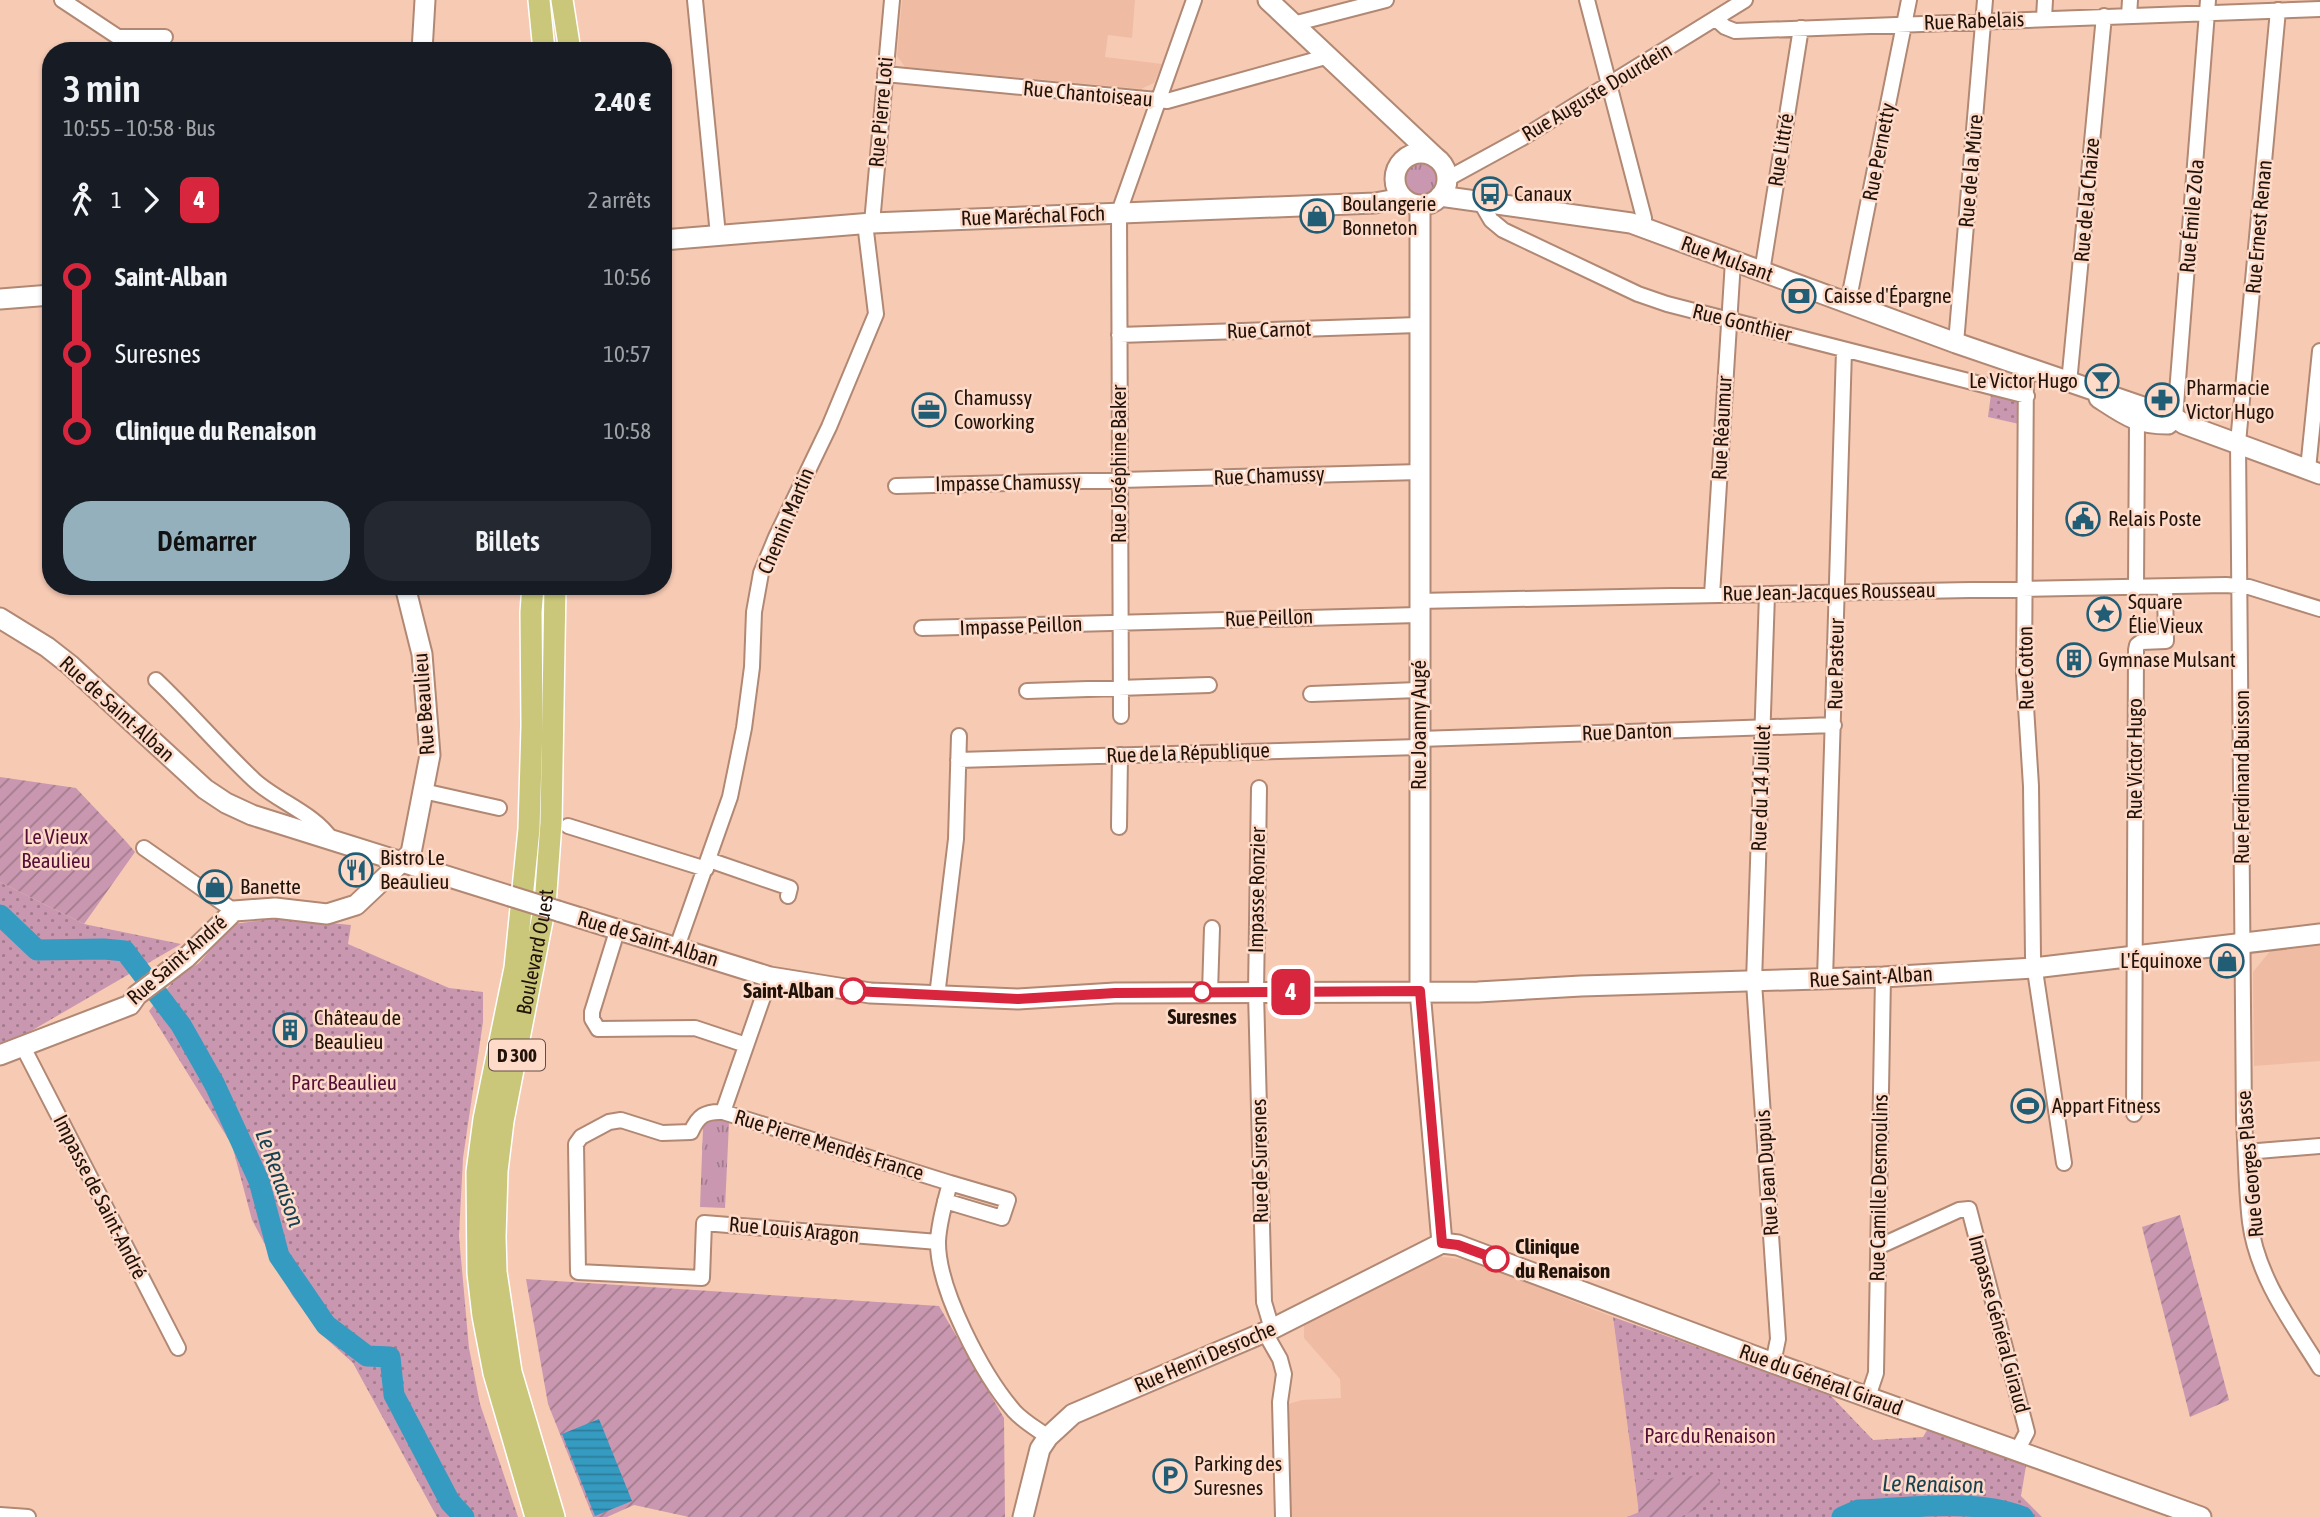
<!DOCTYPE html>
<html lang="fr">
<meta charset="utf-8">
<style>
body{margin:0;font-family:"Asap Condensed",sans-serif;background:#242831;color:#f1f3f6;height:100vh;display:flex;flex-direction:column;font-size:26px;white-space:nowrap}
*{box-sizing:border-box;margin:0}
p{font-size:23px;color:#9ea1a6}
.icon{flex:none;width:38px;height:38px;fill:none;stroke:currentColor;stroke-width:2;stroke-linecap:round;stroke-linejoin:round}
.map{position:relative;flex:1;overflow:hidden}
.drawer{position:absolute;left:42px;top:42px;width:630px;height:553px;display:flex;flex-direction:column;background:#171b24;border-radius:28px;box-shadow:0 2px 5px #0004}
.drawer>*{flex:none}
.badge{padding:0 14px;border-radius:10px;font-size:24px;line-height:46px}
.map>.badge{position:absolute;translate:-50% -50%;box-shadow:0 0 0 4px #fff}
.legs{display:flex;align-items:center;gap:10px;height:77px;padding:0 21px;font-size:23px}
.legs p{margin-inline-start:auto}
.overview{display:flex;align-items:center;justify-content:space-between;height:119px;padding:0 21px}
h1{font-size:38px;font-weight:600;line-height:52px}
.button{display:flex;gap:14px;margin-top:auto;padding:14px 21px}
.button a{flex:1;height:80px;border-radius:28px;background:#93b0bc;color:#111;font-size:28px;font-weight:600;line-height:80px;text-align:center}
.button a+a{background:#242831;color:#f1f3f6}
ul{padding:0 21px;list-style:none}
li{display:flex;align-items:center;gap:24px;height:77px;font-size:26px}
li i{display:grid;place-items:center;width:10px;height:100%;margin:0 9px;background:currentColor}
li i::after{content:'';width:18px;height:18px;margin:-9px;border:5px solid;border-radius:50%;background:#171b24}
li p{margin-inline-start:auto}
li:first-child i{background:linear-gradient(#0000 50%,currentColor 0)}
li:last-child i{background:linear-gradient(currentColor 50%,#0000 0)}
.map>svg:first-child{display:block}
.built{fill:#efbca3}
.grass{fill:url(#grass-tufts)}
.park{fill:url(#park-dots)}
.garden{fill:url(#garden-furrows)}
.water{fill:url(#water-rules)}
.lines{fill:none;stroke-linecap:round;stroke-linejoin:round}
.river{stroke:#369bc1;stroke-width:21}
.street-casing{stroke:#b18873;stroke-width:18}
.secondary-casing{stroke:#b18873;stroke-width:23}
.primary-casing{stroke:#fff;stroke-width:24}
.street{stroke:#fff;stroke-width:14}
.secondary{stroke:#fff;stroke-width:19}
.primary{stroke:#cac77b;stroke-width:21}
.secondary-bridge-casing{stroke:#b18873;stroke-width:23;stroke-linecap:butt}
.secondary-bridge{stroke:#fff;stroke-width:19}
.line-1-casing{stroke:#fff;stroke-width:16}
.line-1{stroke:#d7263d;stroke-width:10}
.stop-1-dot{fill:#fff;stroke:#d7263d;stroke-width:3.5}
.labels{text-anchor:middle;stroke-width:5;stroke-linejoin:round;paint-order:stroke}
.shield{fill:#fedac8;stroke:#634e43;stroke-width:2}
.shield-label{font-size:19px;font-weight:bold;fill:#21120a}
.street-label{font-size:21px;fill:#21120a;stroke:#fedac8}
.poi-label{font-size:21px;fill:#21120a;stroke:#fedac8;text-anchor:start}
.park-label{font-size:21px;fill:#540f39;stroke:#fedac8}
.stop-label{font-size:21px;font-weight:bold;fill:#21120a;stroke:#fedac8;text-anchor:end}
.water-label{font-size:23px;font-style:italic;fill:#164152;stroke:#fedac8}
</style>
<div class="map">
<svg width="2320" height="1517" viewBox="0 0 2320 1517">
<defs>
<pattern id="grass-tufts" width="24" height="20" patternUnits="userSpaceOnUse" patternTransform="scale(1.75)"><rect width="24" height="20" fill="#c998b0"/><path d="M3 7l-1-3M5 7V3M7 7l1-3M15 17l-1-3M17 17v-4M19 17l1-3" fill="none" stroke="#a37b8d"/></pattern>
<pattern id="park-dots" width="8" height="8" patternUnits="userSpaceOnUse" patternTransform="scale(1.75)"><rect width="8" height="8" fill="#c998b0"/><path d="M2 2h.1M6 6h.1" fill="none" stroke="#a37b8d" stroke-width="1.8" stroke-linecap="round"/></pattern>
<pattern id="garden-furrows" width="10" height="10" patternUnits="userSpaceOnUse" patternTransform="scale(1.75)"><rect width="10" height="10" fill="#c998b0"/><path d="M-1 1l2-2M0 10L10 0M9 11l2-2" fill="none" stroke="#a37b8d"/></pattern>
<pattern id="water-rules" width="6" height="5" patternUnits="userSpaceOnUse" patternTransform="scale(1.75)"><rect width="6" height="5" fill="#369bc1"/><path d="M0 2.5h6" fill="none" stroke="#2d7d9b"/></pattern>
</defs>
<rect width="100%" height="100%" fill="#f7cab4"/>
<path class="built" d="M902,0H1135L1132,38L1108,35L1105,57L1162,64L1154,83L1141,89L905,67L897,56Z
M2320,944V1061L2254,1066L2253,972L2271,950Z
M1436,1256L1468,1260L1613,1317L1639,1512L1627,1517H1289L1285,1409L1288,1404L1302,1400L1341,1398L1340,1379L1304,1338V1320Z"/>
<path class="grass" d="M1405 180a17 17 0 1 1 34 0a17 17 0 1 1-34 0Z
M710,1117L725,1118L729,1123L725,1208L700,1207L703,1128L705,1120Z"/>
<path class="park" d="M1991,394L2017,400L2020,405L2019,424L1988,417Z
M0,882L84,924L181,944L0,1049Z
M279,918L351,925L348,944L449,988L483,992V1022L463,1158L459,1236L469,1348L480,1404L518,1517H437L353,1363L321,1334L292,1295L252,1220L232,1145L149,1011L175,979L199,963L233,924Z
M1613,1317L1829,1394L1873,1440L1923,1437L1933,1420L2026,1466L2021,1496L2042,1517H1627L1639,1512Z"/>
<path class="garden" d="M0,777L76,788C96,810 116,829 135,852L84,924L0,882Z
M2180,1215L2229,1400L2190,1417L2142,1227Z
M526,1279L939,1306L1004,1418L1005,1517H689L634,1505L607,1517H593L548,1404Z
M1715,1474L1725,1493L1681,1517H1639L1636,1481Z"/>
<path class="water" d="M599,1419L632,1501L595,1516L562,1434Z"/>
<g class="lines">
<path class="river" d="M0,915L37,950L104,949L125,951L181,1025L215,1085L259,1181L279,1256L326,1325L367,1356L390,1357L394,1395L450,1502L464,1517
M1842,1517L1858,1510C1908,1508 1975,1498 2023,1517"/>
<defs>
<path id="street" d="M62,0L118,37H165
M695,0L718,235
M1587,0L1644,218V228
M2278,10L2238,443L2244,1119C2246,1153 2246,1188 2250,1222C2257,1277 2292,1323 2320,1368
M2129,16L2130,0
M2044,18L2045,0
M1716,19L1725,27L1735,31L2320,9
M1293,24L1386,0
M885,74L1167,101L1329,56
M1447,179L1522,138L1745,0
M1481,203L1491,220L1503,230L1638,294L1667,304L2027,396
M872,223L892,0
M1762,272L1801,28
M1848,303L1909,0
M1119,335L1418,325
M1956,343L1985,0
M2026,367L2024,675L2031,786L2033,957L2064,1163
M2069,383L2104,16
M2175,418L2208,0
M2308,469L2320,351
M896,486L1420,472
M2136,588L2137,420
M1767,594L1754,982L1778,1339L1773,1363
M1712,595L1733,261
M1418,601L2226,585L2249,587L2320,609
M922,628L1418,615
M156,680C190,712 220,748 254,780C277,801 315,814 331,839
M1027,691L1209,685
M1311,694L1418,690
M1121,716L1119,212L1194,0
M1419,739L1834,725
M958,760L1419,747
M1259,788L1256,992L1264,1302L1272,1329
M423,791L499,808
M568,826L706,869
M1119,827L1120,755
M144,848L234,911
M709,860L790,888L788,896
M618,928L592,1012V1019L598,1029L695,1028L746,1045
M677,947L730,797L744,728L752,667L754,612L761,573L776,537L829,427L876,314L865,223
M770,977L723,1112L950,1183C945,1202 939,1221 938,1241C937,1289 983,1375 1014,1411C1023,1421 1037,1429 1048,1437
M1825,979L1844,350
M1210,992L1212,928
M937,996L956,839L959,736
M22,1045L178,1348
M723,1112C705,1111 698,1116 691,1132L662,1133L621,1120L609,1122L581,1137L576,1144L578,1272L702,1278L704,1223L938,1242
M2134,1114L2136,650L2137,645L2141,642L2166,641L2165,587
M2246,1152L2320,1146
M945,1201L1002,1218L1008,1200L950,1183
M1878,1247L1959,1210L1969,1209L2027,1432L2017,1451
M1264,1331L1280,1359L1284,1374L1280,1402L1283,1517
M1868,1397L1876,1373L1883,977
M0,1515L28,1517"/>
<path id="secondary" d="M1268,0L1436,158
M422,51L425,0
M1395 179a26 26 0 1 1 52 0a26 26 0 1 1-52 0Z
M1440,196L1631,223L1956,343L2175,418L2184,424L2320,474
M1420,205V991L1442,1243
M663,240L872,223L1375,203L1402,198
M0,299L51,295
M2099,398C2125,415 2136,424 2168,424
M0,618L47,647L70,665L205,789L226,803L252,815L510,896
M558,911L770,977L870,993L1018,999L1115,993L1478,992L1581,986L1883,977L2034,968L2320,934
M0,1055L130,1005L137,995L186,958L234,911L275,908L327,914L356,905L411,853L430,755L422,654L405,586
M1442,1243L1458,1245L1773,1363L2201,1517
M1023,1517L1040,1449L1048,1437L1073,1414L1272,1329L1442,1243"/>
<g id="primary">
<path d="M539,0L544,51"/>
<path d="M562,0L570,51"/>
<path d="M533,586L531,612L532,726L529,829L515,968L484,1119L477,1172L478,1273L483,1316L494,1373L536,1517"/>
<path id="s1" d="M554,1517L511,1372L496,1272L495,1237L497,1171L503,1121L545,905L551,823L555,586"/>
</g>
</defs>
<use href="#street" class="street-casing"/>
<use href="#secondary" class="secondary-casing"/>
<use href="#primary" class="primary-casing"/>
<use href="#street" class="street"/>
<use href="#secondary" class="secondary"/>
<use href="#primary" class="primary"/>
<defs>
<path id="secondary-bridge" d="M510,896L558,911"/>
</defs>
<use href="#secondary-bridge" class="secondary-bridge-casing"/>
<use href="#secondary-bridge" class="secondary-bridge"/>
</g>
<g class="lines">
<defs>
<path id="line-1" d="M853,991L1018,999L1115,993L1420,991L1442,1243L1458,1245L1496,1259"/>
</defs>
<use href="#line-1" class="line-1-casing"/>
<use href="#line-1" class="line-1"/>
</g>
<defs>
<symbol id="bus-ring" viewBox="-11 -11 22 22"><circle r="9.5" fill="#fedac8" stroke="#215d75" stroke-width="1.5"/><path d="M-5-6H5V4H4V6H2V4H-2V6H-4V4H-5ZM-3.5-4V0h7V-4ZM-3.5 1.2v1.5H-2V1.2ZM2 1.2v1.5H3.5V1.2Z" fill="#215d75"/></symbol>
<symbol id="shop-ring" viewBox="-11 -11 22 22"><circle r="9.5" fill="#fedac8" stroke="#215d75" stroke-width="1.5"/><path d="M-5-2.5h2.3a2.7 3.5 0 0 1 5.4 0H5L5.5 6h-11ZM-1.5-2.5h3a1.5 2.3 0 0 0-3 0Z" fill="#215d75"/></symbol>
<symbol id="bank-ring" viewBox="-11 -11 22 22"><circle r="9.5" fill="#fedac8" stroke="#215d75" stroke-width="1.5"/><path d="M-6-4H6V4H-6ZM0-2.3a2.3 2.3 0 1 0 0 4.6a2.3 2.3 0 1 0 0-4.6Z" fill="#215d75"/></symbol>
<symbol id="bar-ring" viewBox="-11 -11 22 22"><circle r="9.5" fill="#fedac8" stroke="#215d75" stroke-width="1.5"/><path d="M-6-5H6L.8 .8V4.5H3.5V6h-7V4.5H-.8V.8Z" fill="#215d75"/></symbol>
<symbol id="pharmacy-ring" viewBox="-11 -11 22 22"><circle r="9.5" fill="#fedac8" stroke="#215d75" stroke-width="1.5"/><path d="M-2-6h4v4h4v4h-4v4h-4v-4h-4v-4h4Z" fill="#215d75"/></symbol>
<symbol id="office-ring" viewBox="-11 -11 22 22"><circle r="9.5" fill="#fedac8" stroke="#215d75" stroke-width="1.5"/><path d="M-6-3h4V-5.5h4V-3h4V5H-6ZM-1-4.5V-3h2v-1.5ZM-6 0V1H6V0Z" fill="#215d75"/></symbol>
<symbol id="civic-ring" viewBox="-11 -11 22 22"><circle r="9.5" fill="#fedac8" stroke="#215d75" stroke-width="1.5"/><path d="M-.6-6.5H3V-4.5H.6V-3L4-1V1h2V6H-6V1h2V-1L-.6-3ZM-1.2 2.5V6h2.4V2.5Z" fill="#215d75"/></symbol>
<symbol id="sight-ring" viewBox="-11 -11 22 22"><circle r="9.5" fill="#fedac8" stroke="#215d75" stroke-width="1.5"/><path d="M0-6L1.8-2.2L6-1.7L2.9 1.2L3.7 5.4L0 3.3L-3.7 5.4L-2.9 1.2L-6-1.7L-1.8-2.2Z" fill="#215d75"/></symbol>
<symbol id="building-ring" viewBox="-11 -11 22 22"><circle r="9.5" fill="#fedac8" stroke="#215d75" stroke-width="1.5"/><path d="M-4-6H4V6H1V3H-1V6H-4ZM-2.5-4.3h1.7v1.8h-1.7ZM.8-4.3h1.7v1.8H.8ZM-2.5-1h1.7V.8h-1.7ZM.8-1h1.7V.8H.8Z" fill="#215d75"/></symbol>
<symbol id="restaurant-ring" viewBox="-11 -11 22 22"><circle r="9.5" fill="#fedac8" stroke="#215d75" stroke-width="1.5"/><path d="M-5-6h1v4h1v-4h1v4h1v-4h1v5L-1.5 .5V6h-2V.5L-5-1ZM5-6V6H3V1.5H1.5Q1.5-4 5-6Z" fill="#215d75"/></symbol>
<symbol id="stadium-ring" viewBox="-11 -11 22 22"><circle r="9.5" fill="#fedac8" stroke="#215d75" stroke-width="1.5"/><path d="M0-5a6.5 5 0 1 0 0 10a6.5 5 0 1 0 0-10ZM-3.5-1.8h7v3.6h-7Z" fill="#215d75"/></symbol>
<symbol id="parking-ring" viewBox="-11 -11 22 22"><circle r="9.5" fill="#fedac8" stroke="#215d75" stroke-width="1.5"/><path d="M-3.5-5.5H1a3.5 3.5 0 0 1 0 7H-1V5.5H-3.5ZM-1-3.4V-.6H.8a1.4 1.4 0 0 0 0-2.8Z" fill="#215d75"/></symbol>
</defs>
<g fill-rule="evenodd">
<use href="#bus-ring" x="1471" y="175" width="38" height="38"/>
<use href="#shop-ring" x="1298" y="197" width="38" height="38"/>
<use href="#bank-ring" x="1780" y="277" width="38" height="38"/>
<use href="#bar-ring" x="2083" y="362" width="38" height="38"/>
<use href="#pharmacy-ring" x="2143" y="381" width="38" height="38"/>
<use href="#office-ring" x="910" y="391" width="38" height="38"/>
<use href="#civic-ring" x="2064" y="500" width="38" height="38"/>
<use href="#sight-ring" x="2085" y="595" width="38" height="38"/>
<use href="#building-ring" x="2055" y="641" width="38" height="38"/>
<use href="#restaurant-ring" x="337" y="851" width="38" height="38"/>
<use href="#shop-ring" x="196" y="868" width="38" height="38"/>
<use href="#shop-ring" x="2208" y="942" width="38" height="38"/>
<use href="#building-ring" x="271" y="1011" width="38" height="38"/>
<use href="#stadium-ring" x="2009" y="1087" width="38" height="38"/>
<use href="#parking-ring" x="1151" y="1457" width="38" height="38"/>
</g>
<g class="stop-1-dot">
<circle cx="853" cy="991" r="12"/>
<circle cx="1202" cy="992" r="9"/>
<circle cx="1496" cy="1259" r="12"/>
</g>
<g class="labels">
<rect class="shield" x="489" y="1039.5" width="56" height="31" rx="5"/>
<g class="shield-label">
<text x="517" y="1062">D 300</text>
</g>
<g class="street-label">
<text transform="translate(1974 21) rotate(-2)" y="7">Rue Rabelais</text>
<text transform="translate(1597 92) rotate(-31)" y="7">Rue Auguste Dourdein</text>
<text transform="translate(1088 94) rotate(5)" y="7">Rue Chantoiseau</text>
<text transform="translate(881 112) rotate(-85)" y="7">Rue Pierre Loti</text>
<text transform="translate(1781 150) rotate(-81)" y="7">Rue Littré</text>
<text transform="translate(1879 152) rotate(-79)" y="7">Rue Pernetty</text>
<text transform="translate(1971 171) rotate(-85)" y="7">Rue de la Mûre</text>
<text transform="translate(2087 200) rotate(-85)" y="7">Rue de la Chaize</text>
<text transform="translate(1033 216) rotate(-2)" y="7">Rue Maréchal Foch</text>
<text transform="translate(2192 216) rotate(-85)" y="7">Rue Émile Zola</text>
<text transform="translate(2259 227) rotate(-85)" y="7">Rue Ernest Renan</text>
<text transform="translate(1727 259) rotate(20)" y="7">Rue Mulsant</text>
<text transform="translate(1742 323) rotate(14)" y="7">Rue Gonthier</text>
<text transform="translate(1269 330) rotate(-2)" y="7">Rue Carnot</text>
<text transform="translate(1722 428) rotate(-87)" y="7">Rue Réaumur</text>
<text transform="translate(1119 464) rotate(-90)" y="7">Rue Joséphine Baker</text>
<text transform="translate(1269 476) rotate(-2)" y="7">Rue Chamussy</text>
<text transform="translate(1008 483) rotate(-1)" y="7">Impasse Chamussy</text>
<text transform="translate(786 521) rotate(-67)" y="7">Chemin Martin</text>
<text transform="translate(1829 592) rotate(-1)" y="7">Rue Jean-Jacques Rousseau</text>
<text transform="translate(1269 618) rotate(-2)" y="7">Rue Peillon</text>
<text transform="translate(1021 626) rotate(-2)" y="7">Impasse Peillon</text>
<text transform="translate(1836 664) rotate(-89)" y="7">Rue Pasteur</text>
<text transform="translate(2026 668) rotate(-91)" y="7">Rue Cotton</text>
<text transform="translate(424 704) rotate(-94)" y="7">Rue Beaulieu</text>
<text transform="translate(117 709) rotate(42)" y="7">Rue de Saint-Alban</text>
<text transform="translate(1419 725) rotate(-90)" y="7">Rue Joanny Augé</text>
<text transform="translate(1627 732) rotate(-2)" y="7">Rue Danton</text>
<text transform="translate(1188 753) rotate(-2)" y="7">Rue de la République</text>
<text transform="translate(2135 759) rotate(-90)" y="7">Rue Victor Hugo</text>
<text transform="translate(2242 777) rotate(-90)" y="7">Rue Ferdinand Buisson</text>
<text transform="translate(1761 788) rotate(-88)" y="7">Rue du 14 Juillet</text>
<text transform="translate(1257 890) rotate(-89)" y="7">Impasse Ronzier</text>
<text transform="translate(648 939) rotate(17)" y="7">Rue de Saint-Alban</text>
<text dy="7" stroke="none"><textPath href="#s1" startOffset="576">Boulevard Ouest</textPath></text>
<text transform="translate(177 960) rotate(-41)" y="7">Rue Saint-André</text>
<text transform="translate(1871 977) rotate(-3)" y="7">Rue Saint-Alban</text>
<text transform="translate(829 1145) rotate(17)" y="7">Rue Pierre Mendès France</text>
<text transform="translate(1260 1161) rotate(-91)" y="7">Rue de Suresnes</text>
<text transform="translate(2250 1164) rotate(-95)" y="7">Rue Georges Plasse</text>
<text transform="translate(1767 1173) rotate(-94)" y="7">Rue Jean Dupuis</text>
<text transform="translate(1879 1188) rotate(-89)" y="7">Rue Camille Desmoulins</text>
<text transform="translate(100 1197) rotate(63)" y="7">Impasse de Saint-André</text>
<text transform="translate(794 1230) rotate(5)" y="7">Rue Louis Aragon</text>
<text transform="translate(1999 1324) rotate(75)" y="7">Impasse Général Giraud</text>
<text transform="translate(1205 1357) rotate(-23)" y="7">Rue Henri Desroche</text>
<text transform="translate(1821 1380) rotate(20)" y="7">Rue du Général Giraud</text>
</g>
<g class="poi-label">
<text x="1514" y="201">Canaux</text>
<text x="1342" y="211">Boulangerie<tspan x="1342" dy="24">Bonneton</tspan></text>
<text x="1824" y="303">Caisse d'Épargne</text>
<text x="2078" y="388" text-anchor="end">Le Victor Hugo</text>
<text x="2186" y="395">Pharmacie<tspan x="2186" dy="24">Victor Hugo</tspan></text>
<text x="954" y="405">Chamussy<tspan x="954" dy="24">Coworking</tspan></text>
<text x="2108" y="526">Relais Poste</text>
<text x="2128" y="609">Square<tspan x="2128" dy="24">Élie Vieux</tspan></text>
<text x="2098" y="667">Gymnase Mulsant</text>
<text x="380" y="865">Bistro Le<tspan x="380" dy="24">Beaulieu</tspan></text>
<text x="240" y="894">Banette</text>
<text x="2202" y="968" text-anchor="end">L'Équinoxe</text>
<text x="314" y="1025">Château de<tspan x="314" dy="24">Beaulieu</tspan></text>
<text x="2052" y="1113">Appart Fitness</text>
<text x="1194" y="1471">Parking des<tspan x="1194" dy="24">Suresnes</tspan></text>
</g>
<g class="park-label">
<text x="56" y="844">Le Vieux<tspan x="56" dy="24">Beaulieu</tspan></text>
<text x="344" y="1090">Parc Beaulieu</text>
<text x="1710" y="1443">Parc du Renaison</text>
</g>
<g class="stop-label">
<text x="834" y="998">Saint-Alban</text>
<text x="1202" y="1024" text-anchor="middle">Suresnes</text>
<text x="1515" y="1254" text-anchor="start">Clinique<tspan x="1515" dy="24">du Renaison</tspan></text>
</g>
<g class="water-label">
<text transform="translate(280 1178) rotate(70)" y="8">Le Renaison</text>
<text transform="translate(1933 1484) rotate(1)" y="8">Le Renaison</text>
</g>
</g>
</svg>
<b class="badge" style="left:1291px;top:992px;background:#d7263d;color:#fff">4</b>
<section class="drawer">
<div class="overview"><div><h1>3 min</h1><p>10:55 – 10:58 · Bus</p></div><b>2.40 €</b></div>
<div class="legs"><svg class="icon" aria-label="walk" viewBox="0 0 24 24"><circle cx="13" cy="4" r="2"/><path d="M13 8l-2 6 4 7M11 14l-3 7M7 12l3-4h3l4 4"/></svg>1<svg class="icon" aria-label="forward" viewBox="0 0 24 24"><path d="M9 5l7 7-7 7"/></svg><b class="badge" style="background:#d7263d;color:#fff">4</b><p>2 arrêts</p></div>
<ul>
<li><i style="color:#d7263d"></i><b>Saint-Alban</b><p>10:56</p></li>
<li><i style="color:#d7263d"></i><span>Suresnes</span><p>10:57</p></li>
<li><i style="color:#d7263d"></i><b>Clinique du Renaison</b><p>10:58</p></li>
</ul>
<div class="button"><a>Démarrer</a><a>Billets</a></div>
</section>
</div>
